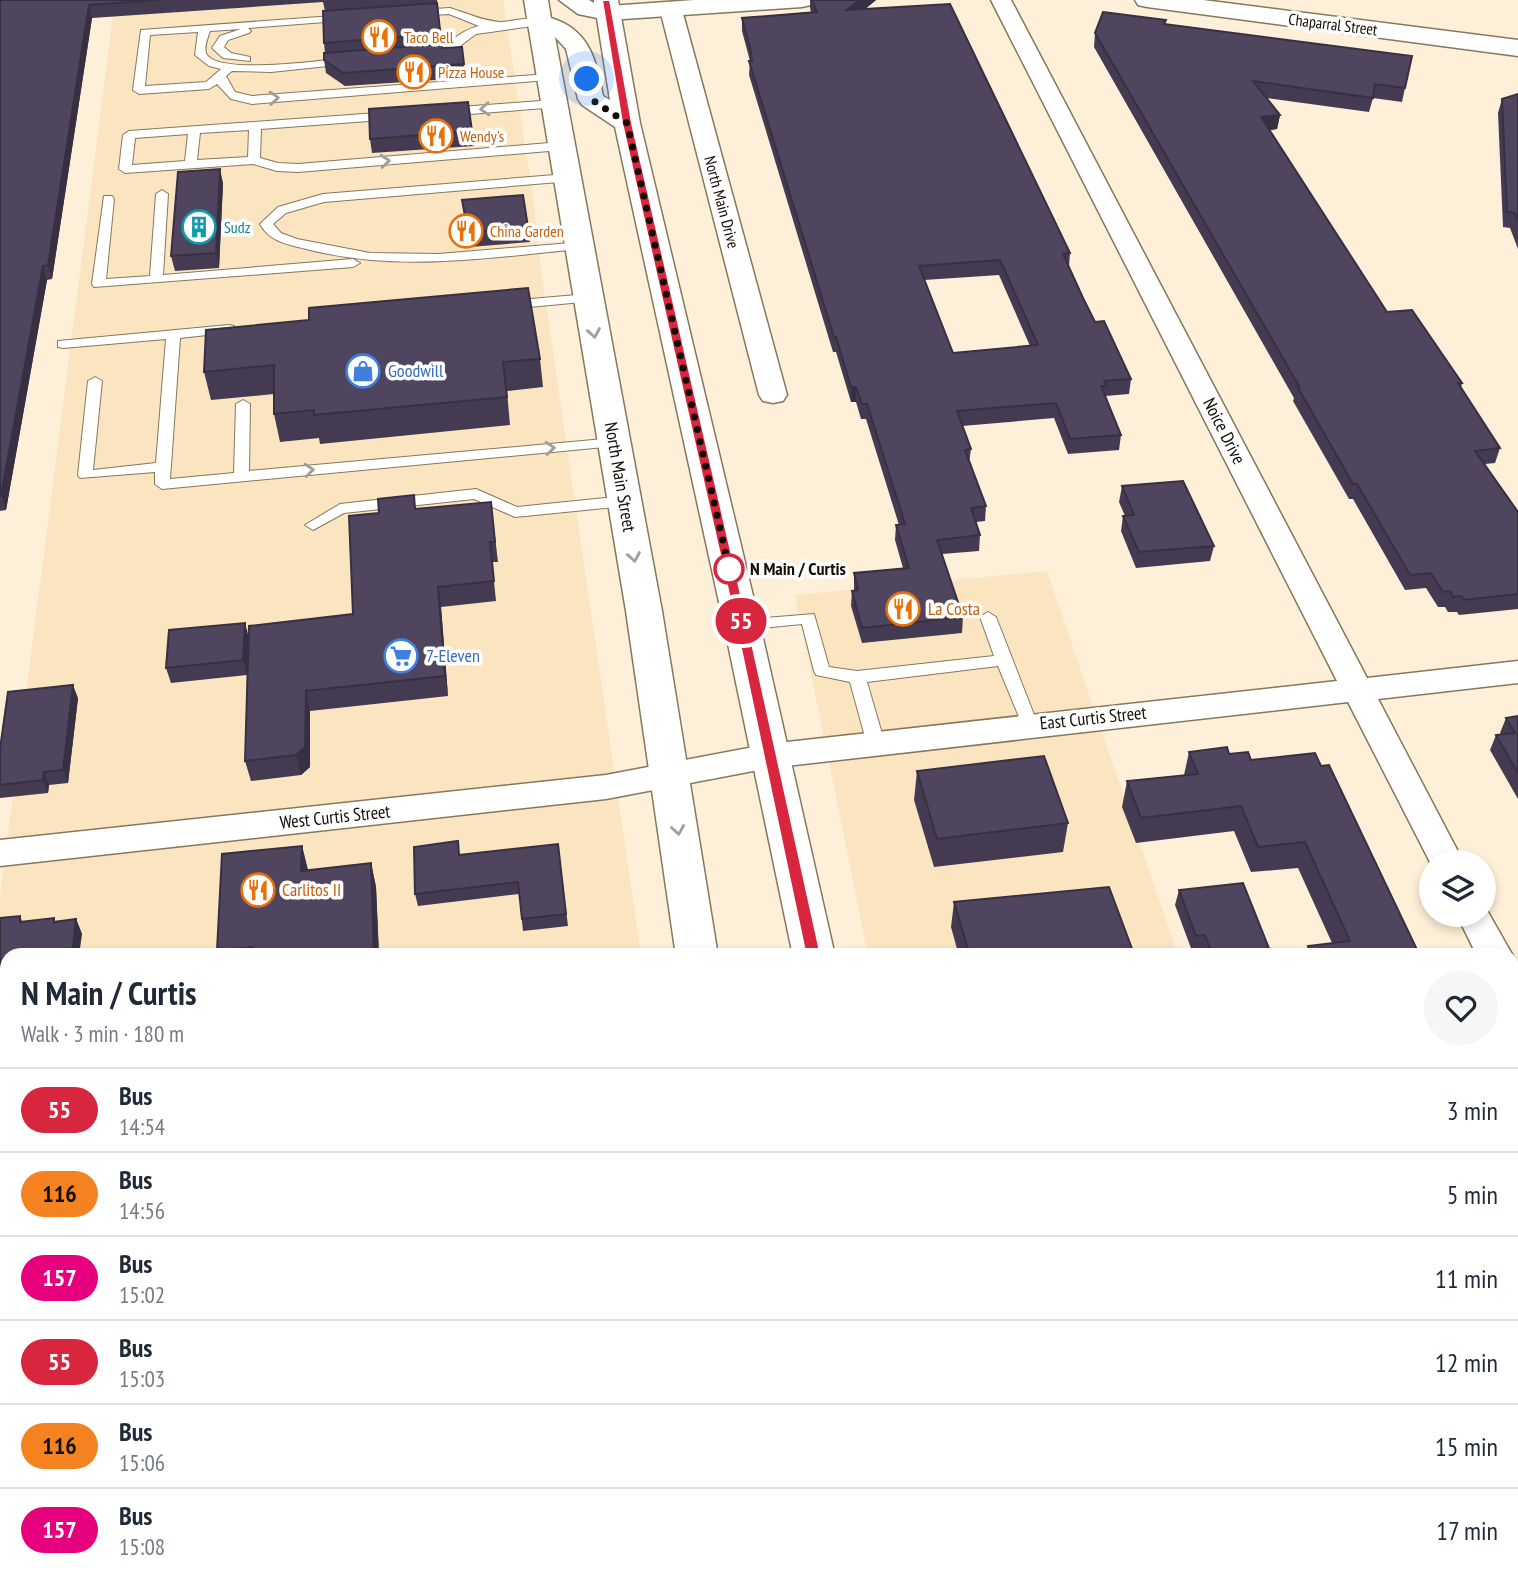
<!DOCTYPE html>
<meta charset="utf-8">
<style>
body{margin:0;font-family:"PT Sans Narrow",sans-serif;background:#f6f6f7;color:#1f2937;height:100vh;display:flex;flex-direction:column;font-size:26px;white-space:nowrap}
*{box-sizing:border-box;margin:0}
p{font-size:23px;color:#747a83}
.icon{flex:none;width:38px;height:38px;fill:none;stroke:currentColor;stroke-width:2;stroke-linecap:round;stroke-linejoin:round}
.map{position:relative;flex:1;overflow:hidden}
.panel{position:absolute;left:0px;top:948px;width:1519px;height:639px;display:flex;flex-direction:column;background:#fff;border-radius:21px 21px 0 0;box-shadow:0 4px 10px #0003}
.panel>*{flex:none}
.badge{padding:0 14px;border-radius:23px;font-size:24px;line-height:46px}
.buttons{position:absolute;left:1419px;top:850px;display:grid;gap:14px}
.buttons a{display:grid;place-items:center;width:77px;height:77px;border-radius:50%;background:#fff;box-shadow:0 4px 10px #0003;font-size:35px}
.you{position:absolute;width:35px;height:35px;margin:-18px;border:5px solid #fff;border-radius:50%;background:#1a73e8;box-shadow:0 0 0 10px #1a73e833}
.map>.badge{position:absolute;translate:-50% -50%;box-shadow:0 0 0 4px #fff}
.round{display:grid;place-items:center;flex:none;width:74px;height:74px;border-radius:37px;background:#f6f6f7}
.overview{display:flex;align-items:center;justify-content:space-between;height:119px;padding:0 21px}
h1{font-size:33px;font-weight:700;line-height:52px}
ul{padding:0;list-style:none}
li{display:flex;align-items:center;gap:21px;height:84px;padding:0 21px;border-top:2px solid #e0e1e3}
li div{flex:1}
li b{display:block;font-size:26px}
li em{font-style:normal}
li .badge{min-width:77px;font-weight:700;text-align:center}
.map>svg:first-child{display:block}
.built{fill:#fbe5c1}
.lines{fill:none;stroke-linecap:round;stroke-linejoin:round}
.service-casing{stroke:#87775c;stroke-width:2}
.minor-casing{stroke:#87775c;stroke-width:3}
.tertiary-casing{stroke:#87775c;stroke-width:3}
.primary-casing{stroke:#87775c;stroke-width:3}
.service{fill:#fff;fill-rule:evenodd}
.minor{fill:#fff;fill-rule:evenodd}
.tertiary{fill:#fff;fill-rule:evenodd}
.primary{fill:#fff;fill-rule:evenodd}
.wall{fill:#443b52;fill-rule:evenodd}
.shaded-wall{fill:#373042}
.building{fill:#4f455f;stroke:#373042;stroke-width:2;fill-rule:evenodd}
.oneway{stroke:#a09e9b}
.line{fill:#d7263d;stroke:#fff;stroke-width:2}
.walk{stroke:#120c04;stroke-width:7;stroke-dasharray:0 12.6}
.stop-dot{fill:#fff;stroke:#d7263d;stroke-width:3.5}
.labels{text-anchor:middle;stroke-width:7;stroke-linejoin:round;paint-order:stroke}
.far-street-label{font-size:16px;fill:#120c04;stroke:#fefefe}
.far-food-label{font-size:16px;fill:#c56008;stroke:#fefefe;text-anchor:start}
.far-culture-label{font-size:16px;fill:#0d838f;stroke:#fefefe;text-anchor:start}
.shop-label{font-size:18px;fill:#366cbe;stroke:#fefefe;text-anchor:start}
.street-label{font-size:18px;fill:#120c04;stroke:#fefefe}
.stop-label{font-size:18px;font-weight:bold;fill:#120c04;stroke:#fefefe;text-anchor:start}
.food-label{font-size:18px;fill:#c56008;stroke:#fefefe;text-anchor:start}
</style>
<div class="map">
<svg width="1518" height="1587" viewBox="0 0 1518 1587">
<rect width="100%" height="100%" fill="#feefd8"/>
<path class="built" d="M115,0H503L535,211L537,242L641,955L7,956V1580H747L748,1587H0V896Z
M1047,571L1178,955H868L795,595Z
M1006,1580H1393L1395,1587H1007Z"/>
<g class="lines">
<defs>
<path id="service" d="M450,8C467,13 482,21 500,22C513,22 534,14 545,22L539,25L476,34L448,55L426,57V53C450,47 457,31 479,26L449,14L417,16L411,13L417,10Z
M347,15L351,16V20L248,28L251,31L249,33L228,40L224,47L231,53L250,57V61L223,58L212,48L220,36L241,29L210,31C208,37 204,46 206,53C215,76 325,60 347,58L353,61L347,64L271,72L232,71L226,76L235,92L252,96L548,74L554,77L548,80L252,104L231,99L217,84L209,89L139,94L133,90L141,30ZM198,32L195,55L209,66L221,69L206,82L145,86L150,35Z
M553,100L559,104L557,107L447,116L441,112L447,108Z
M391,112L397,116L395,119L261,129L260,158L278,163L298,164L561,142L567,146L561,150L298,172L277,171L253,164L125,173L119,169L123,135L129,131ZM249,130L248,157L197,160L200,133ZM188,134L185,161L132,165L135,138Z
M567,174L573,178L571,181L324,202L286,213L273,224L281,233L297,239L370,253L439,254L583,242L585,245L578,249C488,258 399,272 310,250C291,245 270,243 260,224L278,207L323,194Z
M162,190L168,194L163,275L353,259L360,263L353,267L94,287L92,284L104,196H112L114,199L106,279L150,276L156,194Z
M588,294L595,298L593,301L508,309L501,305L508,301Z
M229,325L234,326V332L180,338L170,479L234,473L236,404L243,400L250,404L249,471L615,438L622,442L615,446L162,489L155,484V472L80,478L78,475L88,381L95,377L102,381L93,470L156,463L166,339L63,348L58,347V341Z
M476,489L517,507L625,496L633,501L625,506L515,517L474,499L344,513L313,530L305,525L340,504Z
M988,612L996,617L1038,725L1036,729H1024L998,666L867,682L885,744L876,750L867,744L850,682L816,675L814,671L802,624L742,630L734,625L742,620L814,614L829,667L857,671L994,656L980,617Z
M7,1292V1315L0,1318V1295Z"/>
<path id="minor" d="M991,0H1011L1367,678L1518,661V683L1378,699L1464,863H1432V866L1348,702L769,768L606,799L0,866V840L606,775L769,744L1337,681Z
M671,4L678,6L682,10L787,395L783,401L773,403L763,401L759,395L660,10L664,6Z
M1484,905L1513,956L1512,958V956H1477L1457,915H1484Z
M1512,974L1518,976V1015L1512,1013Z"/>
<path id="tertiary" d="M694,0H814L811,5L802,7L609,20L600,18L597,13L600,8L609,6Z
M1135,0H1203L1518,40V56L1147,7L1138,5Z"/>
<path id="primary" d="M524,0H548L551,18C590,30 596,60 603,96L610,100L597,18L578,14L559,0H589L594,3V0H618L640,123L760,625L835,956H793L724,625L615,127L582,105L578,99L566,49L555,37L662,611L718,956H676L626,611Z
M779,1580H831L832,1587H780Z
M926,1580H978L979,1587H927Z"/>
</defs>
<use href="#service" class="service-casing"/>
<use href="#minor" class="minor-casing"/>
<use href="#tertiary" class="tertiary-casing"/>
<use href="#primary" class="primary-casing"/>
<use href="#service" class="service"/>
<use href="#minor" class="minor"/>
<use href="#tertiary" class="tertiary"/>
<use href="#primary" class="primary"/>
</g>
<path class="wall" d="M0,0H437L442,48L462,47L465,78L345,86L326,73L324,60L325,53L324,43L325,11L323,2L92,18L52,279L47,280L6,510L0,511Z
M810,0H876L865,9L1070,253L1069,267L1095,322L1131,379L1129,394L1105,396L1121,435L1119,450L1068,454L1054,418L962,426L971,449L969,463L986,506L985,521L976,522L980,535L979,551L942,554L963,617L962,633L862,643L851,606L852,591H854V573L903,568L895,540L896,525H899L866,419H861L856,402H851L836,352H833L749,75L750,61L742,31V18L811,12L810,8ZM999,275L1030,346L953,353L924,280Z
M1166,20L1165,24L1405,88L1402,102L1373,98L1369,112L1266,98L1280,115L1277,129L1270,130L1387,312L1462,383L1461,388L1500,448L1495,463L1485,464L1518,512V609L1459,615L1457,612H1448L1445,607H1438L1426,588L1405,590L1353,499H1349L1293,401L1294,398L1094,47L1095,33Z
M1518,94V249L1510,228L1503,227L1498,113L1502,99Z
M468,102L474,146L372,153L370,139Z
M223,183L219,268L175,271L171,256Z
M462,200L528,227L530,242L470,247Z
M206,330L540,359L543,387L507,391L510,425L320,444L319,438L280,442L274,414V394L211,400L204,372Z
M1122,486L1214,546L1210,561L1136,568L1121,531L1123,516H1125L1119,502Z
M491,502L498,562H492L496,601L441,607L448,696L310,711V767L301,775L251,781L245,761L247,675L171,683L166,668L245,623L248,638L353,614L416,509Z
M78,698L68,783L49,785L48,793L0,798V749Z
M1518,716V799L1490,750L1496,735L1501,734L1500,733L1506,718Z
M1189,752L1229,754L1251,760L1420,956H1305L1308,946L1332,943L1298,868L1251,872L1234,831L1136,843L1122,807L1127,781L1184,775Z
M917,771L1068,823L1063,852L934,867L914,800Z
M558,844L568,926L523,931L519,894L418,906L415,894L460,855Z
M302,846L308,870L371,863L376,887L379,956H219L217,951Z
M1179,890L1272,956H1203L1201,950L1192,951L1175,905Z
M954,902L1134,954V956H959L951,927Z
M20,916L22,921H55L76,919L82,934L7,956V1156L0,1157V918Z
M1512,1160L1518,1172V1266H1512Z
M7,1379V1520L0,1521V1380Z
M1037,1580H1075L1038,1586Z"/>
<path class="shaded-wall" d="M859,0H876L847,24V10Z
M89,5L92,18L52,279L48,265Z
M439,17L442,44L436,48L434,34Z
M1280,115L1277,129L1258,132L1261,117Z
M220,169L223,183L219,268L216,253Z
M43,266L47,280L6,510L1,495Z
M851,387H856V402H851Z
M438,587L441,607L448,696L445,676Z
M245,623L249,638L247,675L243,660Z
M73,685L78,698L68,783L63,770Z
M306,691L310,711V767L301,775L296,755Z
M44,772L49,785L48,793L43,780Z
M302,846L308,871H301Z
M371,863L376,887L379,956H374Z
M76,919L82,934L79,956H72Z
M7,1119V1147L4,1141Z
M149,1580H162V1587H148Z"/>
<path class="building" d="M0,0H158L89,5L48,265L43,266L1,495L0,496Z
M812,0H859L847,10L950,4L1070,253L1063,254L1083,298L1095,322L1104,321L1131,379L1104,381L1106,386H1101L1121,435L1070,439L1056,403L957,411L971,449L965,450L986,506L971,508L980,535L937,540L963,617L862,628L852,591L858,590L854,573L909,568L896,525L905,524L867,404H862L856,387H851L836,337H834L749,61H752L751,52L742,18L817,12ZM1000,260L1038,345L953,353L919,266Z
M437,3L440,30L434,34L324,43L323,11Z
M1103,12L1166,20L1164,24L1412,56L1405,88L1375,84L1373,98L1253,81L1280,115L1261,117L1387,312L1412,310L1462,383H1458L1500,448L1475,451L1518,512V594L1464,600L1462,596L1453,597L1450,591L1443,592L1431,573L1410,575L1357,484H1353L1297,386H1299L1095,33Z
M442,44V48L462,47L464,64L343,73L324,60V53Z
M1518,94V222L1515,213L1507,212L1502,99Z
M468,102L472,131L370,139L369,109Z
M220,169L216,253L171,256L178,172Z
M523,195L528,227L468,232L462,200Z
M528,288L540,359L503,362L507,397L314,415V410L274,414V365L204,372L206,330L309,320V308Z
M1183,481L1214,546L1139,552L1123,516L1134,515L1122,486Z
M414,495L415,509L491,502L495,542H490L494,581L438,587L445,676L306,691L305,747L296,755L245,761L249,626L353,614L349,516L379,513L378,499Z
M245,623L243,660L166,668L169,630Z
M73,685L63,770L44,772L43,780L0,785V749L8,692Z
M1518,716V773L1496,735L1515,733L1506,718Z
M1227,747L1229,754L1248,752L1251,760L1315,753L1321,766L1329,765L1420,956H1312L1308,946L1350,941L1305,842L1258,847L1241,806L1141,818L1127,781L1198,774L1189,752Z
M1044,756L1068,823L937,839L917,771Z
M458,841L459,855L558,844L566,914L522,919L518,882L415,894L414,847Z
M302,846L301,871L371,863L374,956H253V947L217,951L222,854Z
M1243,883L1272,956H1213L1205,935L1196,936L1179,890Z
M1109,887L1134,954L1125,956H970L954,902Z
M20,916V922L54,918V922L76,919L72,956H7V1119L4,1141H0V918Z
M1512,1160L1518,1172V1244L1512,1245Z
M7,1379V1495L0,1496V1380Z
M37,1580H149L148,1587H36Z
M361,1580H553L554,1587H319Z"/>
<defs><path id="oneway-chevron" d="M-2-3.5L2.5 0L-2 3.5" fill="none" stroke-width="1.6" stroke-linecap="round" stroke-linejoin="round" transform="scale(1.75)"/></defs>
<g class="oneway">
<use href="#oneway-chevron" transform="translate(274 98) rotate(-4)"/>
<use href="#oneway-chevron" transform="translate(485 109) rotate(176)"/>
<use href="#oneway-chevron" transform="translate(385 161) rotate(-5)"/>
<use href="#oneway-chevron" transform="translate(594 333) rotate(80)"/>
<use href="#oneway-chevron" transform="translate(550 448) rotate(-5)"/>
<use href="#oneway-chevron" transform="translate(309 470) rotate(-5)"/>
<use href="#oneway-chevron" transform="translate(634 557) rotate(80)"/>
<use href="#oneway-chevron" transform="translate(678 830) rotate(81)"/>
</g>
<path class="line" d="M602,0H610L632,123L748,625L821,956L814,961L806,956L736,625L622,123Z"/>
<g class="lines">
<path class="walk" d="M587,79L591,99L627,123L730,572L729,569"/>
</g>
<defs>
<symbol id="restaurant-ring" viewBox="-11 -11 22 22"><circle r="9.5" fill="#fefefe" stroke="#e8710a" stroke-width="1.5"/><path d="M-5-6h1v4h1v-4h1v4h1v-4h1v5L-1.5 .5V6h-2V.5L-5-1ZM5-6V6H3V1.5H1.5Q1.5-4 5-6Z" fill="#e8710a"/></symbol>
<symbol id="building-ring" viewBox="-11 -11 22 22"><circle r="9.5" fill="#fefefe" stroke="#0f9aa8" stroke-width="1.5"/><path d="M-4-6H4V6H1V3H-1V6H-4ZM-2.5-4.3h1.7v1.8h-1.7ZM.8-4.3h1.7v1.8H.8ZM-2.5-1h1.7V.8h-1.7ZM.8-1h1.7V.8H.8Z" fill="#0f9aa8"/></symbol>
<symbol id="shop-ring" viewBox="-11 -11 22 22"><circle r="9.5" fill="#fefefe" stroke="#3f7fe0" stroke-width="1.5"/><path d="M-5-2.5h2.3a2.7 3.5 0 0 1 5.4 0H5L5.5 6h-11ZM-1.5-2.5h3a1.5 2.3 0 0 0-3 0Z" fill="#3f7fe0"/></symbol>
<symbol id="supermarket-ring" viewBox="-11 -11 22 22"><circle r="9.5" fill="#fefefe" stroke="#3f7fe0" stroke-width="1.5"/><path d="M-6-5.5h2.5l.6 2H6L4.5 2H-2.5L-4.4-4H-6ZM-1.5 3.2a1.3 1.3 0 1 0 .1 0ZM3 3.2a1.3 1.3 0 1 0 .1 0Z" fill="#3f7fe0"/></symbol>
</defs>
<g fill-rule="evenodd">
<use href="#restaurant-ring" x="360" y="18" width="38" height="38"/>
<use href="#restaurant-ring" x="395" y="53" width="38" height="38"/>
<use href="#restaurant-ring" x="417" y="117" width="38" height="38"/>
<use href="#building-ring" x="180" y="208" width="38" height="38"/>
<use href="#restaurant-ring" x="447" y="212" width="38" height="38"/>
<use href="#shop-ring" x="344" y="352" width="38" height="38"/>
<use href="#restaurant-ring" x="884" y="590" width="38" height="38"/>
<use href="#supermarket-ring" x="382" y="637" width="38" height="38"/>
<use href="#restaurant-ring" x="239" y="871" width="38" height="38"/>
</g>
<circle class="stop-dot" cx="729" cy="569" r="14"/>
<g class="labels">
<g class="far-street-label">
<text transform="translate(1333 24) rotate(7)" y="6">Chaparral Street</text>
<text transform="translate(722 202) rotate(75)" y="6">North Main Drive</text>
</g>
<g class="far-food-label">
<text x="404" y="43">Taco Bell</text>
<text x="438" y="78">Pizza House</text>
<text x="460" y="142">Wendy's</text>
<text x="490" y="237">China Garden</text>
</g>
<g class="far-culture-label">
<text x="224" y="233">Sudz</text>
</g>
<g class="shop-label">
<text x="388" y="377">Goodwill</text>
<text x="426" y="662">7-Eleven</text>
</g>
<g class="street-label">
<text transform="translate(1224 431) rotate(63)" y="6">Noice Drive</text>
<text transform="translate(620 477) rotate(80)" y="6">North Main Street</text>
<text transform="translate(1093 718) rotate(-6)" y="6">East Curtis Street</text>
<text transform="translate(335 817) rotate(-6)" y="6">West Curtis Street</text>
</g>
<g class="stop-label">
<text x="750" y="575">N Main / Curtis</text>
</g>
<g class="food-label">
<text x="928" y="615">La Costa</text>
<text x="282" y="896">Carlitos II</text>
</g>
</g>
</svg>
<div class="buttons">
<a><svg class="icon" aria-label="layers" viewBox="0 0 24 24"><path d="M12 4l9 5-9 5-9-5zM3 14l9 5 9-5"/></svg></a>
</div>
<div class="you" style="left:587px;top:79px"></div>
<b class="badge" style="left:741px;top:621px;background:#d7263d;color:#fff">55</b>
<section class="panel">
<div class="overview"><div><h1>N Main / Curtis</h1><p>Walk · 3 min · 180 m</p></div><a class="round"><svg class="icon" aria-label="heart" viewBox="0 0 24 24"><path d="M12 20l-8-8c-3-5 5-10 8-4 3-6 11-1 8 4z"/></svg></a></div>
<ul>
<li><span class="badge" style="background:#d7263d;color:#fff">55</span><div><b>Bus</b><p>14:54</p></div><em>3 min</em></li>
<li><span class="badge" style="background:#f58220;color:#111">116</span><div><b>Bus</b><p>14:56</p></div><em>5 min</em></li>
<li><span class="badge" style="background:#e6007e;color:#fff">157</span><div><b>Bus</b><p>15:02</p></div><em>11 min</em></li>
<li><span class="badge" style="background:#d7263d;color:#fff">55</span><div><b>Bus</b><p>15:03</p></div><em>12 min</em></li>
<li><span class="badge" style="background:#f58220;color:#111">116</span><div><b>Bus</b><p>15:06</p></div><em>15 min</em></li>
<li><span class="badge" style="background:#e6007e;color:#fff">157</span><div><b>Bus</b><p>15:08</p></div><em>17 min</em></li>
</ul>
</section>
</div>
